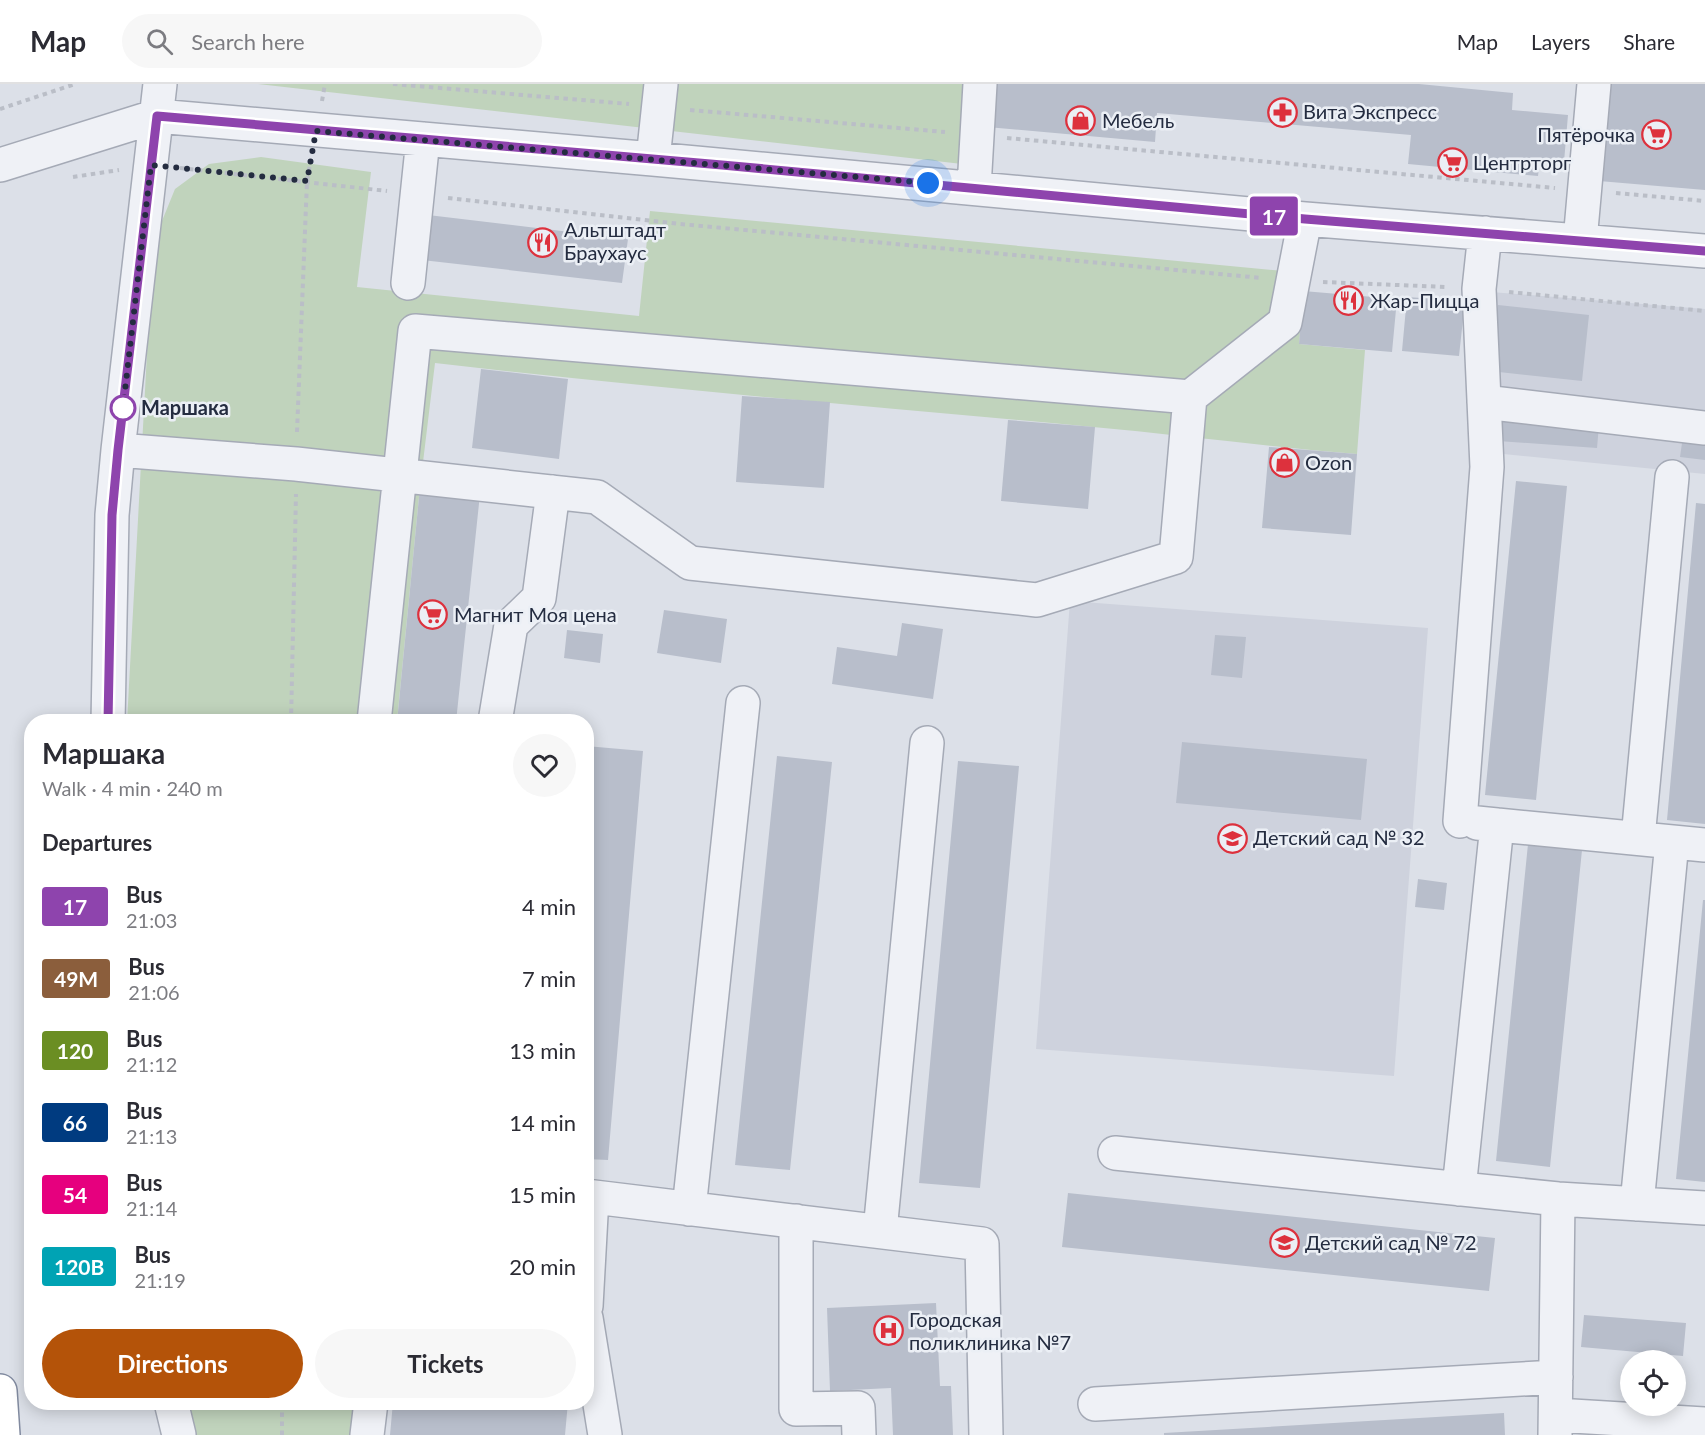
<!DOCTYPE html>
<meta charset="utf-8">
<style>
body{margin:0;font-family:Lato,sans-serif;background:#f7f7f7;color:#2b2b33;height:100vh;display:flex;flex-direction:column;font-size:22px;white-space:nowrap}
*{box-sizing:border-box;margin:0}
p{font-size:20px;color:#7c7c81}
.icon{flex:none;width:33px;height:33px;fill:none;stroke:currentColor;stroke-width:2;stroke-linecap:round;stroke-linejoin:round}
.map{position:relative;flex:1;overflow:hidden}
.side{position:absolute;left:24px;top:630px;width:570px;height:696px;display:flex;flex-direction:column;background:#fff;border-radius:24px;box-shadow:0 3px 15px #0003}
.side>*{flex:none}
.badge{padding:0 12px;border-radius:4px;font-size:21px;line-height:39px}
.buttons{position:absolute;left:1620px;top:1266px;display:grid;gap:12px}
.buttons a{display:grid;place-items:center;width:66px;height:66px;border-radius:50%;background:#fff;box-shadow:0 3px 15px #0003;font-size:30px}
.you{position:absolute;width:30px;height:30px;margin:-15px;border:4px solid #fff;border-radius:50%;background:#1a73e8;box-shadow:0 0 0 9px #1a73e833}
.map>.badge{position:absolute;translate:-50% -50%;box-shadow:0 0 0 3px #fff}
h2{padding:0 18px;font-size:22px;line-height:54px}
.round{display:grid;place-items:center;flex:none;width:63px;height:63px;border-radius:32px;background:#f7f7f7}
.headline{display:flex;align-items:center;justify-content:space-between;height:102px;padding:0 18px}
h1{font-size:28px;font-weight:700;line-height:45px}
.button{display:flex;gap:12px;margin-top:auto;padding:12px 18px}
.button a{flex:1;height:69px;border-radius:36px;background:#b45309;color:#fff;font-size:24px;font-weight:700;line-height:69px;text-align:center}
.button a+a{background:#f7f7f7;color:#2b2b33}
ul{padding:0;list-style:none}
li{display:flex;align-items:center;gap:18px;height:72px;padding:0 18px}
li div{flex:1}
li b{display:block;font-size:22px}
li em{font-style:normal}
li .badge{min-width:66px;font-weight:700;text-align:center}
header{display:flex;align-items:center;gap:36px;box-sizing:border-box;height:84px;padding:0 30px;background:#fff;border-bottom:2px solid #e1e1e2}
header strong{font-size:28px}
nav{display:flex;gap:33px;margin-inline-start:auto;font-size:21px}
.search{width:420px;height:54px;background:#f7f7f7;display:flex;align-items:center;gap:15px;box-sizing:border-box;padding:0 21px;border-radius:33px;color:#7c7c81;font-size:22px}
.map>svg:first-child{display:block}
.built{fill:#ced2dd}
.green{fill:#c0d3bc}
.building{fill:#b8becb}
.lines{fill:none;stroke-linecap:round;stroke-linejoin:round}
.minor-casing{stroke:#a5aab6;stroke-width:36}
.highway-casing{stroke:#828ba0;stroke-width:36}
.path{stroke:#babec7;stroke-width:4;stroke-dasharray:4.5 4.5;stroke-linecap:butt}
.minor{stroke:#eff1f6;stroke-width:33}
.highway{stroke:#fff;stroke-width:33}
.line-casing{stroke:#fff;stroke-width:14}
.line{stroke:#8e44ad;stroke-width:9}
.walk{stroke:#242c40;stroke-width:6;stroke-dasharray:0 10.8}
.stop-dot{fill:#fff;stroke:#8e44ad;stroke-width:3}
.labels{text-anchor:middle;stroke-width:5;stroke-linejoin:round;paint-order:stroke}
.poi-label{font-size:20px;fill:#242c40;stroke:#ebeff5;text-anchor:start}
.stop-label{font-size:20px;font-weight:bold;fill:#242c40;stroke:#ebeff5;text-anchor:start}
</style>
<header>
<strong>Map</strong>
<div class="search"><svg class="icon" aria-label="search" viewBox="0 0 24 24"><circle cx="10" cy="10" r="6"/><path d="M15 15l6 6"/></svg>Search here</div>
<nav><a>Map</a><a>Layers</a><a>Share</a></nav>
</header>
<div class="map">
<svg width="1705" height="1351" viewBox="0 0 1705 1351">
<rect width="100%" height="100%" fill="#dce0e8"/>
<path class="built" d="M1491,208L1705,225V390L1493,369Z
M1070,517L1428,544L1394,992L1036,965Z"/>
<path class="green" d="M258,0H979L971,81Z
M261,73L371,88L357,203L639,232L650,127L1305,189L1299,260L1365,266L1357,370C1269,363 1181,351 1093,343C873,322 654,305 435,279L420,403L397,637L127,638L153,159L175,105L209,80Z
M188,1319H378L376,1351H195Z"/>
<path class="building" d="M990,0H1419L1513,9L1512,26L1568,31L1564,78L1540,75L1538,92L1408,80L1411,51L1157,29L1155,58L987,43Z
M1608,0H1705V106L1599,97Z
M428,131L628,155L622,199L422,176Z
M1303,207L1397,215L1392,268L1299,260Z
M1407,213L1465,217L1459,272L1402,267Z
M1498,221L1589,231L1582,297L1490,287Z
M481,285L568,295L559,375L472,364Z
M742,312L830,318L824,404L736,398Z
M1500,334L1599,341L1597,364L1498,357Z
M1008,336L1095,343L1088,425L1001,417Z
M1683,352L1705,354V376L1680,373Z
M1269,363L1357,370L1351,451L1262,444Z
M1516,397L1567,402L1536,716L1485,711Z
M420,403L480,410L456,638H397Z
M1696,419L1705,420V740L1667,736Z
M664,526L727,535L721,579L657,569Z
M902,539L943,545L933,615L832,600L837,563L897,572Z
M567,546L603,550L600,579L564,574Z
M1215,551L1246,553L1242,594L1211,591Z
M1182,658L1367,675L1361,736L1176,719Z
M586,662L643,667L608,1076L586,1075Z
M777,672L832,678L790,1086L735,1081Z
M958,677L1019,682L980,1104L919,1099Z
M1528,760L1582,766L1550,1083L1496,1077Z
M1418,795L1447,799L1444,826L1415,823Z
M1703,816H1705V1098L1676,1095Z
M1068,1109L1495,1154L1489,1207L1062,1163Z
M936,1219L940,1302H951L953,1351H893L891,1304L830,1307L827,1224Z
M1584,1231L1686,1239L1683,1272L1581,1263Z
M393,1318H568L565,1351H390Z
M1504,1329L1505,1351H1164V1349Z"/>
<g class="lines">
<defs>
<path id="minor" d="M653,75L661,0
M0,81L157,32L653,75L1305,135L1705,167
M974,104L980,0
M1580,157L1594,0
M408,199L423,55
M1484,318L1705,344
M118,366L296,380L597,413L690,479L1037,516L1176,473L1190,313L1285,238L1305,135
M108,638L112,431L118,366L160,0
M374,638L415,247L1190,313
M495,638L511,541L539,514L553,408
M1460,737L1487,383L1479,205L1485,149
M1477,739L1705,761
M1638,754L1672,393
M1115,1069L1558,1115L1705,1124
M1459,1105L1497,741
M586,1112L982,1160L986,1351
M1637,1120L1672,758
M689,1125L743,619
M796,1137V1325L858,1324L859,1351
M880,1147L927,659
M586,1222L592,1113
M586,1234L605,1351
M171,1318L179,1351
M1095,1320L1556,1293
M1556,1331L1705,1340
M367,1351L371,1318
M1555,1351L1558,1115"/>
<path id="highway" d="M0,1307L3,1351"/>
</defs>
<use href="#minor" class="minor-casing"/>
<use href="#highway" class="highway-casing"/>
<path class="path" d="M393,0L629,20
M322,17L325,0
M0,25L75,0
M690,26L945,48
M1007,54L1555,104
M180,84L387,107
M73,93L119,86
M1616,109L1705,117
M448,114L680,140L1262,194
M1323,198L1447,203
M1509,208L1705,227
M297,348L307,97L311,75
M291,638L296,410
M282,1351V1318"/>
<use href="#minor" class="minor"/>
<use href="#highway" class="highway"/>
</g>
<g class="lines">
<defs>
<path id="line" d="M108,638L112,431L118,366L157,32L722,81L1305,135L1705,167"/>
</defs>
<use href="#line" class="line-casing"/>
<use href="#line" class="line"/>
<path class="walk" d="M123,324L151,81L307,97L316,47L928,99"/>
</g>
<defs>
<symbol id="pharmacy-ring" viewBox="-11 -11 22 22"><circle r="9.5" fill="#ebeff5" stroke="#dd313d" stroke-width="1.5"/><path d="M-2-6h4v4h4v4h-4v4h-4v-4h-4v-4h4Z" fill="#dd313d"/></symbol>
<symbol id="shop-ring" viewBox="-11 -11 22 22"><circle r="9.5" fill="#ebeff5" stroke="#dd313d" stroke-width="1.5"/><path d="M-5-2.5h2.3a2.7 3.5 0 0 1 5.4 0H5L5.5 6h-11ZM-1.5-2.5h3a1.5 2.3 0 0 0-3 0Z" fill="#dd313d"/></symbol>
<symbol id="supermarket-ring" viewBox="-11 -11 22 22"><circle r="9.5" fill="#ebeff5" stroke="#dd313d" stroke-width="1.5"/><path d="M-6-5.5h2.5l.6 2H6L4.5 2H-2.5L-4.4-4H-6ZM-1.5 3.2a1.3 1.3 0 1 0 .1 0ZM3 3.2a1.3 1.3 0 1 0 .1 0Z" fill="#dd313d"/></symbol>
<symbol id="restaurant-ring" viewBox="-11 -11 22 22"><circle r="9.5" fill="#ebeff5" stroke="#dd313d" stroke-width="1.5"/><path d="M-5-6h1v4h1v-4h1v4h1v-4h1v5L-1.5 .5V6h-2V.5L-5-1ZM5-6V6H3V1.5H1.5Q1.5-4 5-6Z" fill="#dd313d"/></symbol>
<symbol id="school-ring" viewBox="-11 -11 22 22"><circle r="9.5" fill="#ebeff5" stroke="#dd313d" stroke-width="1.5"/><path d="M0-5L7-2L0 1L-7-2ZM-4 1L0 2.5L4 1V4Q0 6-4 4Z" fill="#dd313d"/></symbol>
<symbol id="hospital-ring" viewBox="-11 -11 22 22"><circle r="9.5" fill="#ebeff5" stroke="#dd313d" stroke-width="1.5"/><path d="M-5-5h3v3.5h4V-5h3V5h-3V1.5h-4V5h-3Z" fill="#dd313d"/></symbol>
</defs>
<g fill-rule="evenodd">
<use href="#pharmacy-ring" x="1266" y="12" width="33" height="33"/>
<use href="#shop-ring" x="1064" y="20" width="33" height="33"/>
<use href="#supermarket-ring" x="1640" y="34" width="33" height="33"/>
<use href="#supermarket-ring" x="1436" y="62" width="33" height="33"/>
<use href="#restaurant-ring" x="526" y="142" width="33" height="33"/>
<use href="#restaurant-ring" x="1332" y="200" width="33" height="33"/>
<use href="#shop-ring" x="1268" y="362" width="33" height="33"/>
<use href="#supermarket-ring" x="416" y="514" width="33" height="33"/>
<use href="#school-ring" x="1216" y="738" width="33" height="33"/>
<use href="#school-ring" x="1268" y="1142" width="33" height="33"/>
<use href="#hospital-ring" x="872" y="1230" width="33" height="33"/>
</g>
<circle class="stop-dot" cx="123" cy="324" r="12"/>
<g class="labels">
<g class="poi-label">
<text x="1303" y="35">Вита Экспресс</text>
<text x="1102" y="44">Мебель</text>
<text x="1635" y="58" text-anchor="end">Пятёрочка</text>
<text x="1473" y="86">Центрторг</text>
<text x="564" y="153">Альтштадт<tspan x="564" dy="23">Браухаус</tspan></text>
<text x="1370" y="224">Жар-Пицца</text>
<text x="1305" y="386">Ozon</text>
<text x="454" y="538">Магнит Моя цена</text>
<text x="1253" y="761">Детский сад № 32</text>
<text x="1305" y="1166">Детский сад № 72</text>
<text x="909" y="1243">Городская<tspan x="909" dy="23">поликлиника №7</tspan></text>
</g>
<g class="stop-label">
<text x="141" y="331">Маршака</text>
</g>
</g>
</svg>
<div class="buttons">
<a><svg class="icon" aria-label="locate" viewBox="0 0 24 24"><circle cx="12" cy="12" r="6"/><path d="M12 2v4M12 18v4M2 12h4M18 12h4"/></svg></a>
</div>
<div class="you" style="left:928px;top:99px"></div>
<b class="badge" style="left:1274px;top:132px;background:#8e44ad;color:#fff">17</b>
<section class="side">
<div class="headline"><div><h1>Маршака</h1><p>Walk · 4 min · 240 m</p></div><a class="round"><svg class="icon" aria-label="heart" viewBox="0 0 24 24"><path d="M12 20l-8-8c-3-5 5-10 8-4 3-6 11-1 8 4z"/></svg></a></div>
<h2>Departures</h2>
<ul>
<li><span class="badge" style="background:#8e44ad;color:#fff">17</span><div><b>Bus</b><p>21:03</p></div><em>4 min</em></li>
<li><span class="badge" style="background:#8b5e3c;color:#fff">49М</span><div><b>Bus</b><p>21:06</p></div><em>7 min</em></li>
<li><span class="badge" style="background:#6b8e23;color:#fff">120</span><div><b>Bus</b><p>21:12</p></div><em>13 min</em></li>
<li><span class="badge" style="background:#003b80;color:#fff">66</span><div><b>Bus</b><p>21:13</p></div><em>14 min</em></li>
<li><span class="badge" style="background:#e6007e;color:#fff">54</span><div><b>Bus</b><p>21:14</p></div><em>15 min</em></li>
<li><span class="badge" style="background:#00a3b4;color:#fff">120В</span><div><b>Bus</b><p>21:19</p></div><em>20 min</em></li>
</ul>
<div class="button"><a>Directions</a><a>Tickets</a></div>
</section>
</div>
